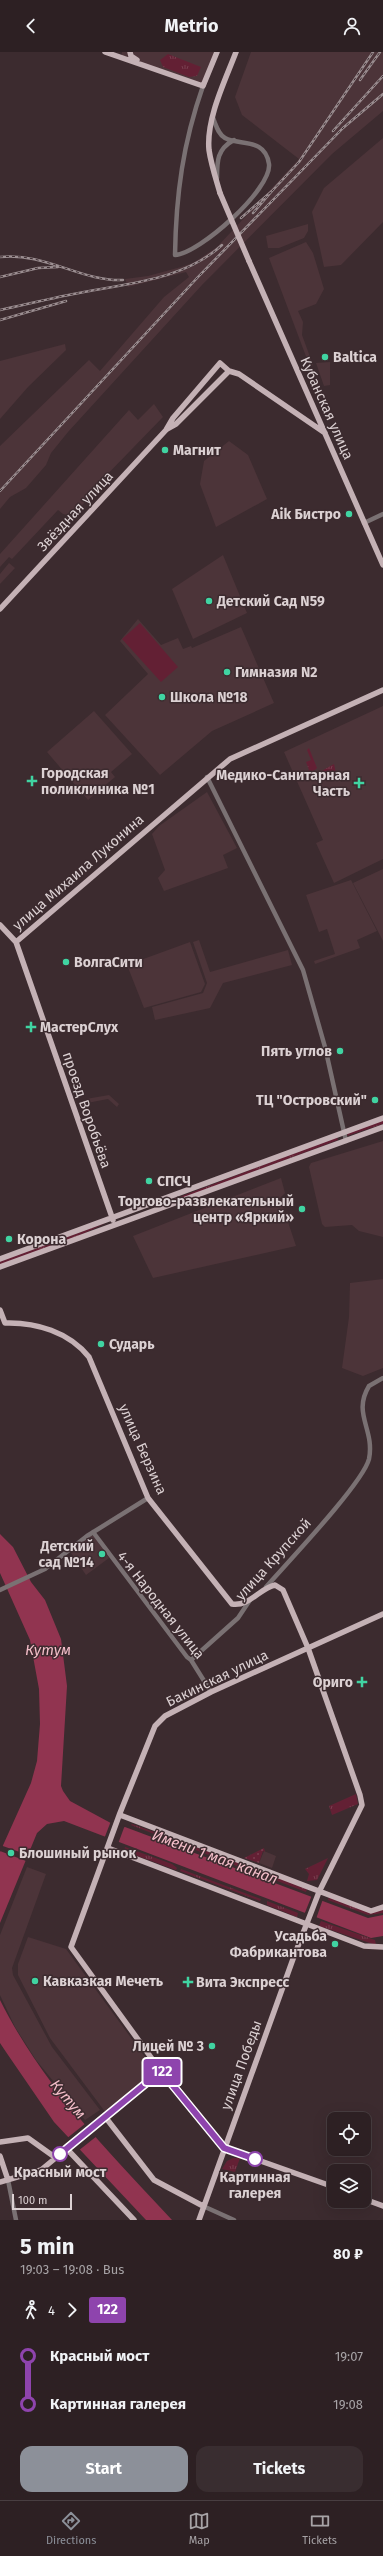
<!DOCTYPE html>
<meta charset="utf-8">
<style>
body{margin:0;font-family:"Fira Sans",sans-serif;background:#392d30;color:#f1f3f6;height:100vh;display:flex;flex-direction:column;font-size:15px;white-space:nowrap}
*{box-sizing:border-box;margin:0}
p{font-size:13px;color:#a7a3a6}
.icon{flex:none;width:22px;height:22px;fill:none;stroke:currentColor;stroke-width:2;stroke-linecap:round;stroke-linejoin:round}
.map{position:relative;height:2168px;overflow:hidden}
.side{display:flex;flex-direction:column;background:#2d2023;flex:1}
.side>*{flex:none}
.badge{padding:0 8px;border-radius:3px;font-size:14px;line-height:26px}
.controls{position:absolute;left:327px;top:2060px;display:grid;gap:8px}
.controls a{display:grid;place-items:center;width:44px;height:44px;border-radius:8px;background:#2d2023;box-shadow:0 4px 16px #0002,0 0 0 1px #483e41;font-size:20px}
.scale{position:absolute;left:12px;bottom:10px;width:60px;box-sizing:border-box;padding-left:4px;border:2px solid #dcd1d3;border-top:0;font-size:11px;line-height:14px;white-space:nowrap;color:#dcd1d3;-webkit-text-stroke:3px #3c2b2f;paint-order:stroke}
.map>.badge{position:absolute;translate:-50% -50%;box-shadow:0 0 0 2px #fff}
.legs{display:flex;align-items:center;gap:6px;height:44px;padding:0 20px;font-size:13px}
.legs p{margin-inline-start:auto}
.headline{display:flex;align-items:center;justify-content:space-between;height:68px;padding:0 20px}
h1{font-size:22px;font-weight:700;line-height:30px}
.button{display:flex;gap:8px;margin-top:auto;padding:8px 20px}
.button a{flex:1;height:46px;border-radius:12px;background:#8c9099;color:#fff;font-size:16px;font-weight:700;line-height:46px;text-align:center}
.button a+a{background:#392d30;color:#f1f3f6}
ul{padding:0 20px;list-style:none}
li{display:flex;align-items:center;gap:14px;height:48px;font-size:15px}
li i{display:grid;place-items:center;width:6px;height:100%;margin:0 5px;background:currentColor}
li i::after{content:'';width:10px;height:10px;margin:-5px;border:3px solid;border-radius:50%;background:#2d2023}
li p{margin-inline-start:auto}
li:first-child i{background:linear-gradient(#0000 50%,currentColor 0)}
li:last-child i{background:linear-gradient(currentColor 50%,#0000 0)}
header{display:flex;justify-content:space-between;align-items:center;height:52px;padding:0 20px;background:#2d2023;font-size:18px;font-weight:700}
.menu{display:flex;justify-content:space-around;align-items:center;height:56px;border-top:1px solid #483e41;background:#2d2023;font-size:11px;color:#a7a3a6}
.menu a{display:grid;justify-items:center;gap:2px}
.menu .current{color:#8c9099}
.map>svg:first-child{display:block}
.built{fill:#4c3439}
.grass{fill:url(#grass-tufts)}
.park{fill:url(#park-dots)}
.pitch{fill:#632034}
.water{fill:#913450}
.pier{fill:#3c2b2f}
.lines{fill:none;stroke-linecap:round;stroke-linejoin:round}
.minor{stroke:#7a7173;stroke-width:4.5}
.major{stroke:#c4b1b5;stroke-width:5.5}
.rail-casing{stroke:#9b8e91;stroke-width:2.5}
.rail{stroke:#3c2b2f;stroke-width:1;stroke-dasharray:3;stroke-linecap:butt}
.major-bridge{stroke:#c4b1b5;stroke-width:5.5}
.line-1-casing{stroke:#fff;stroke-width:9}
.line-1{stroke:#8e44ad;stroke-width:6}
.poi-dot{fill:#40d4a2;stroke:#3c2b2f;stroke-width:1.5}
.stop-1-dot{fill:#fff;stroke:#8e44ad;stroke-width:2}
.labels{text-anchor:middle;stroke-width:3;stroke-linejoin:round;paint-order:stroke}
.poi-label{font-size:14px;font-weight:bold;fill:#dcd1d3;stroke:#3c2b2f;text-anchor:start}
.street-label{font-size:14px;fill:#dcd1d3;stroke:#3c2b2f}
.stop-label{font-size:14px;font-weight:bold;fill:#dcd1d3;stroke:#3c2b2f}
.water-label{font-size:15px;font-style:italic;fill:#f3bdc8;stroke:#3c2b2f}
</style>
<header><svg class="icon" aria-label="back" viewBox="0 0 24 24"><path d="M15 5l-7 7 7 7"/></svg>Metrio<svg class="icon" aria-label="person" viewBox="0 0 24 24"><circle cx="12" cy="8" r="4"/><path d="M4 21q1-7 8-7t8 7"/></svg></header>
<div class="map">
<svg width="383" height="2168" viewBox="0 0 383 2168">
<defs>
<pattern id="grass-tufts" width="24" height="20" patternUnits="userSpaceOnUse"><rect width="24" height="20" fill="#632034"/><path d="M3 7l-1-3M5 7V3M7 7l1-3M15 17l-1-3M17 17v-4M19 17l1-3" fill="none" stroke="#793f50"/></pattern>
<pattern id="park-dots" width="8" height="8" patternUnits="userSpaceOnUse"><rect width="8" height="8" fill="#632034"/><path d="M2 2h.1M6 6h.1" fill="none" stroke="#793f50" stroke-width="1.8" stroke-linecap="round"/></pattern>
</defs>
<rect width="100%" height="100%" fill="#3c2b2f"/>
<path class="built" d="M122,0H220L205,35L121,7Z
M251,0H383V59L332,102L202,233L68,380L51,401L46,413L26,436L10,445L0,457V394L89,308L100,319L164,245L189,225L186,220L128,235L125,227L148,224L181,215L193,211L217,195L299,107L242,63L235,45Z
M383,86V170L341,213L324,215L312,160L324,136Z
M308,172V179L304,186L279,196H268L266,184Z
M306,190L313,201L324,237L316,252L298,259L303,270L302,283L313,313L310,315L269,206Z
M65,292L66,298L28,335L0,367V309Z
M330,310V333L324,334L316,311Z
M154,352L163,365L98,432L100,434L72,464L63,462L58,458L12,507L9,505L0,515V502L129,358L138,368Z
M229,389L248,403L267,447L216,475L200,432L204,409Z
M223,503L247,561L193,587L172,537Z
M9,511L15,516L0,532V522Z
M138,567L161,593L178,586L183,597L191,594L192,596L241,575L274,651L212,679L160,723L105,663L148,622L120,589Z
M383,654V807L334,831L316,791L323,788L284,700Z
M94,659L132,702L111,720L115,725L88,748L47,700Z
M207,740L237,796L223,803L228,816L164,839L158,826L165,818L152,782L159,774Z
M383,817V889L353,831Z
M351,828L377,879L357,888L360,896L315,912L314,909L335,902L327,877L319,880L306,843Z
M199,888L210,920L288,898L292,913L223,931L210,956L155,968L152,955L203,941L207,931L193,890Z
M190,890L205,932L201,940L144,956L127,913Z
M109,1043L119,1052L117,1055L108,1047L87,1051L86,1047Z
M383,1089V1185L359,1179L352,1173L325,1175L322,1172L309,1115L311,1111Z
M281,1126L285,1141L280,1146L296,1194L153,1226L133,1184Z
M383,1227V1316L363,1324L342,1316L349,1265L350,1231Z
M90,1484H94L109,1506L86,1523L71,1501Z
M264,1799L276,1804L272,1816L259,1811Z
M27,1815L46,1822L12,1916L13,1923L52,1995L100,2058L85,2068L36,2008L15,1975L0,1943V1883Z
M28,1885L66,1897L156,2020L106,2061L50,1986L18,1923V1912Z"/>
<path class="grass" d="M168,2L201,15L197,24L189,25L163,15L160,8Z
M309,696L317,716L315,718L302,724V721L309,718L306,710L311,708L307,698Z
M334,712L336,721L318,729L315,720L318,721Z
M383,1068V1072L347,1084L348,1081Z
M337,1085L338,1088L164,1153L161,1152Z
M106,1171L70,1188L0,1213V1209Z
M356,1742L358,1752L332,1763L329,1754Z
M132,1772L240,1811V1813L237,1814L131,1773Z
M125,1795L172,1812L177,1816L176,1818L124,1799Z
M328,1806L317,1828L307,1829L309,1822L305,1817Z
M248,1814L307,1837L306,1840L249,1818Z
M181,1817L261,1847L260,1849L180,1819Z
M329,1845L367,1860L383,1857V1861L368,1863L328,1848Z
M267,1849L298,1861L297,1865L267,1853Z
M321,1869L375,1888L376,1893L319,1874Z
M233,2106H240L235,2120L222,2117L227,2109Z"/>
<path class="park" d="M264,1796L265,1800L263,1799L259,1811L244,1806Z"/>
<path class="pitch" d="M140,571L178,615L161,630L122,587Z"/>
<path class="water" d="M0,1482L13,1495L31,1530L45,1548L61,1587L67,1634L61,1734L63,1739L70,1749L120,1776L125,1775L368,1866L383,1863V1884L371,1886L64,1769L47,1772L37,1781L0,1871V1800L31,1731L37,1709L40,1672L39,1637L30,1588L0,1521Z
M0,1948C43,2034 107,2098 172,2168H146L54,2070L6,2000L0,1991Z"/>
<path class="pier" d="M111,1769L121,1774L125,1773L118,1792L104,1787Z
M0,1793L28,1803L26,1809L0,1799Z
M312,1843L323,1847L316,1867L304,1863Z
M86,2071L97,2084L78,2099L66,2087Z"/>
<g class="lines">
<path class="minor" d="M203,34C183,91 176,142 175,203C199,202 272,137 269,112C265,85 239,94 225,86C218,82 216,73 213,66
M217,126C217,109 217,97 234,88
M364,471L383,462
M207,725L303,918L325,995L346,1089
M93,1480L187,1605L191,1608L211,1640
M266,1535C287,1511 363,1431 369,1407C375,1377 352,1362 369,1334L383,1326
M0,1538L45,1517L87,1484L148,1446
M191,1608L238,1566L250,1548
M8,2128L16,2168
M203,2154L234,2168"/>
<path class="major" d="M105,0L203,34L217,0
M130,0L131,4L137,8
M220,141C216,127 211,112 209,98C206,67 225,29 236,0
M249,209L383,513
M167,377L176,372L229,319
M0,557L166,378L173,366L220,311L229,319L239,322L325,381
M0,873L16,890L113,1168
M16,890L230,707L383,638
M0,1207L383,1066
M0,1215L383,1075
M0,1258L5,1271C36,1270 69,1280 89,1305L148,1446L232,1552C249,1555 260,1536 275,1533L283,1538L308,1596L360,1743L362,1753L319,1840L293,1907L199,2168
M120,1763L371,1859L383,1855
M108,1796L364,1894L383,1895
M106,2066L154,2128L203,2154
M0,2090L28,2086L56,2106
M67,2097L134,2168
M0,2104L8,2128
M0,2130L41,2118L161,2019
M334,2135L224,2096L163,2022L71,1895L120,1761L155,1674L165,1664L211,1640L383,1562
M364,2147L383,2154"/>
<defs>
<path id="rail" d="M360,28L380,0
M333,79L383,24
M272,139L299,110L373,0
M241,166L272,139L253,161
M0,205C45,200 82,230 123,228
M0,225L38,216L58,215
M0,258C28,252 56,245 84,240C131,231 185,227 222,193
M0,268L66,249
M0,439L198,225L343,76L383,42"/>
</defs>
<use href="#rail" class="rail-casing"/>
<use href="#rail" class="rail"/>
<path class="major-bridge" d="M220,141L249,209"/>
</g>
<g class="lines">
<defs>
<path id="line-1" d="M60,2102L161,2019L224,2096L255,2107"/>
</defs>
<use href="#line-1" class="line-1-casing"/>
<use href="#line-1" class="line-1"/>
</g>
<g class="poi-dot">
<circle cx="325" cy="305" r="4"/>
<circle cx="165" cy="398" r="4"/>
<circle cx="349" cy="462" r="4"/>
<circle cx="209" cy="549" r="4"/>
<circle cx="227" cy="620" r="4"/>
<circle cx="162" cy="645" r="4"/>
<path d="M30 723h4v4h4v4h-4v4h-4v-4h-4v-4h4z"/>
<path d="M357 725h4v4h4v4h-4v4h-4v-4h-4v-4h4z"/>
<circle cx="66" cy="910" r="4"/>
<path d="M29 969h4v4h4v4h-4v4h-4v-4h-4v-4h4z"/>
<circle cx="340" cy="999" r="4"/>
<circle cx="375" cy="1048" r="4"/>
<circle cx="149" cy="1129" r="4"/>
<circle cx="302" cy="1157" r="4"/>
<circle cx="9" cy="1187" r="4"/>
<circle cx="101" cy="1292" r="4"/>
<circle cx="102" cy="1502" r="4"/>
<path d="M360 1624h4v4h4v4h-4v4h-4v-4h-4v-4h4z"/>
<circle cx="11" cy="1801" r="4"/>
<circle cx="335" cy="1892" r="4"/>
<circle cx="35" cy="1929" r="4"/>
<path d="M186 1924h4v4h4v4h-4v4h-4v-4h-4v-4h4z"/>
<circle cx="212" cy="1994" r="4"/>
</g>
<g class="stop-1-dot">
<circle cx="60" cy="2102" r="7"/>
<circle cx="255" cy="2107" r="7"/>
</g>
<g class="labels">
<g class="poi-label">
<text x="333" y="310">Baltica</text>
<text x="173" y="403">Магнит</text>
<text x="341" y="467" text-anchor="end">Aik Бистро</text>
<text x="217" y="554">Детский Сад N59</text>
<text x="235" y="625">Гимназия N2</text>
<text x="170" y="650">Школа №18</text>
<text x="41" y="726">Городская<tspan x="41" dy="16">поликлиника №1</tspan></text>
<text x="350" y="728" text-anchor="end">Медико-Санитарная<tspan x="350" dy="16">Часть</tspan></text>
<text x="74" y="915">ВолгаСити</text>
<text x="40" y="980">МастерСлух</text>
<text x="332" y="1004" text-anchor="end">Пять углов</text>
<text x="367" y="1053" text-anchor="end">ТЦ "Островский"</text>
<text x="157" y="1134">СПСЧ</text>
<text x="294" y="1154" text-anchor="end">Торгово-развлекательный<tspan x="294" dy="16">центр «Яркий»</tspan></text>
<text x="17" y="1192">Корона</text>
<text x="109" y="1297">Сударь</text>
<text x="94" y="1499" text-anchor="end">Детский<tspan x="94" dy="16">сад №14</tspan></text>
<text x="353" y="1635" text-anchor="end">Ориго</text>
<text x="19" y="1806">Блошиный рынок</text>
<text x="327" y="1889" text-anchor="end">Усадьба<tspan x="327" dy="16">Фабрикантова</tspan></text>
<text x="43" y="1934">Кавказкая Мечеть</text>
<text x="196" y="1935">Вита Экспресс</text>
<text x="204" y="1999" text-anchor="end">Лицей № 3</text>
</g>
<g class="street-label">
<text transform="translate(327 356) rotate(66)" y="5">Кубанская улица</text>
<text transform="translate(75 459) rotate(-47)" y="5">Звёздная улица</text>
<text transform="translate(78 820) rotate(-41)" y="5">улица Михаила Луконина</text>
<text transform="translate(87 1058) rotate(71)" y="5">проезд Воробьёва</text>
<text transform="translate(143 1397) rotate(66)" y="5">улица Берзина</text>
<text transform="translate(273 1507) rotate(-48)" y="5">улица Крупской</text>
<text transform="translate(161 1553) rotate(52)" y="5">4-я Народная улица</text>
<text transform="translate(217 1626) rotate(-26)" y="5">Бакинская улица</text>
<text transform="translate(241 2013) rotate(-70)" y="5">улица Победы</text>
</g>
<g class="stop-label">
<text x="60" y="2125">Красный мост</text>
<text x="255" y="2130">Картинная<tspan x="255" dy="16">галерея</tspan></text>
</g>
<g class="water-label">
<text x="48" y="1603">Кутум</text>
<text transform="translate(215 1805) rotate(20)" y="5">Имени 1 мая канал</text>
<text transform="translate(68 2047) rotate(50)" y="5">Кутум</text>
</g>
</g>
</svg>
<div class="controls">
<a><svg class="icon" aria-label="locate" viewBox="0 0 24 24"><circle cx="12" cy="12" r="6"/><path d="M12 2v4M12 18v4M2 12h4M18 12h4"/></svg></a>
<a><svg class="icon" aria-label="layers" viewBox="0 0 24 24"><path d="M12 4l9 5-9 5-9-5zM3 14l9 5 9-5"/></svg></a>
</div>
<div class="scale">100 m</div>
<b class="badge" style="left:162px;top:2020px;background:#8e44ad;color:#fff">122</b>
</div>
<section class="side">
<div class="headline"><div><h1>5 min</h1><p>19:03 – 19:08 · Bus</p></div><b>80 ₽</b></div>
<div class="legs"><svg class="icon" aria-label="walk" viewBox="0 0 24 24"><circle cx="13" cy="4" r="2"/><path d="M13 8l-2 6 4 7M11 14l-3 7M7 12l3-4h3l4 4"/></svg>4<svg class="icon" aria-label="forward" viewBox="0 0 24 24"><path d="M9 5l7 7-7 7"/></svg><b class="badge" style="background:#8e44ad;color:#fff">122</b></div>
<ul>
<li><i style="color:#8e44ad"></i><b>Красный мост</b><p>19:07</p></li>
<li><i style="color:#8e44ad"></i><b>Картинная галерея</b><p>19:08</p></li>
</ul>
<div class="button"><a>Start</a><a>Tickets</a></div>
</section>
<nav class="menu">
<a class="current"><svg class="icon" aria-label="directions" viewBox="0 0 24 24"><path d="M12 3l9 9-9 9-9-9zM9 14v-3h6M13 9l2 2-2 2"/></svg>Directions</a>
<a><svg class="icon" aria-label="map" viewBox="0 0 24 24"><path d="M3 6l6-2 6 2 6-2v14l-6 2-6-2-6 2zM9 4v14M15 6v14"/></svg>Map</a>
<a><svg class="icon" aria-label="tickets" viewBox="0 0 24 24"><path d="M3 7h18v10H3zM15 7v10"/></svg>Tickets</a>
</nav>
